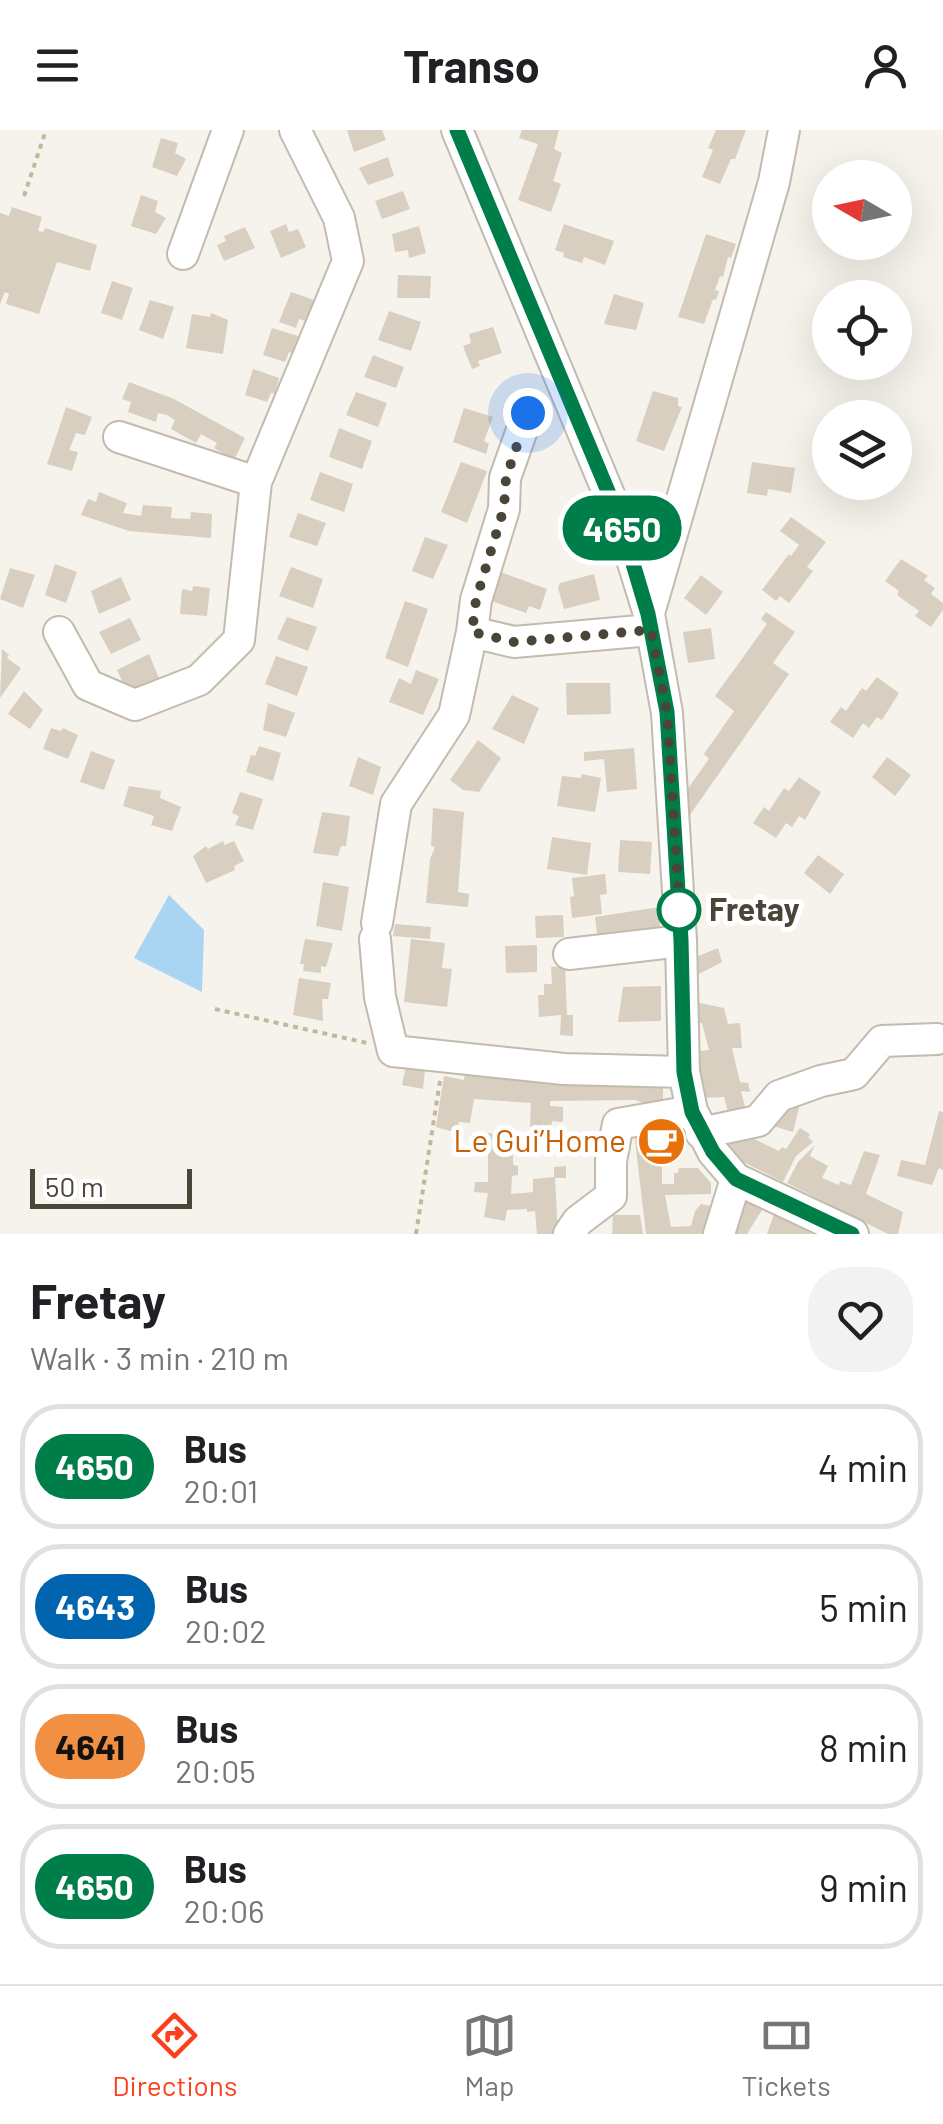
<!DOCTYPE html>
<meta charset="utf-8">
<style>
body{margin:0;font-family:Barlow,sans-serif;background:#f2f2f2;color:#202124;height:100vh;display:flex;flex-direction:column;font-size:38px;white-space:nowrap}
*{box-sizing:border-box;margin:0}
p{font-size:32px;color:#757577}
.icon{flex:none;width:55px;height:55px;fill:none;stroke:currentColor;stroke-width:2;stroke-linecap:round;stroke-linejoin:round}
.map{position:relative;height:1104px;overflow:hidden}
.details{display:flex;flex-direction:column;background:#fff;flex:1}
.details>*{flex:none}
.badge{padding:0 20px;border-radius:32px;font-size:35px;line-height:65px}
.needle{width:65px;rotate:279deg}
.fabs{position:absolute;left:812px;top:30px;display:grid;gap:20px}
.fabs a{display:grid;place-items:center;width:100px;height:100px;border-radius:50%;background:#fff;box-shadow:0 10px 40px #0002;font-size:50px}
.scale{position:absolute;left:30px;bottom:25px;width:162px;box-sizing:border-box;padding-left:10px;border:5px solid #4b4439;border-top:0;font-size:28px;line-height:35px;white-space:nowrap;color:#4b4439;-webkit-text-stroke:8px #fff;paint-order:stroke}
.you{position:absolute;width:50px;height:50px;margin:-25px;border:8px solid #fff;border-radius:50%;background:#1a73e8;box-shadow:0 0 0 15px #1a73e833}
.map>.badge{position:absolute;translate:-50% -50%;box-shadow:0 0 0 5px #fff}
.round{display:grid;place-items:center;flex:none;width:105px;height:105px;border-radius:40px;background:#f2f2f2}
.summary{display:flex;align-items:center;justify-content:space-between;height:170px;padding:0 30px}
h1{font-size:48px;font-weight:700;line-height:75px}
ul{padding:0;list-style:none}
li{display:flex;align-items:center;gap:30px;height:125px;margin:0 20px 15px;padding:0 10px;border:5px solid #e0e0e0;border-radius:40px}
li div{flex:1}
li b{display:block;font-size:38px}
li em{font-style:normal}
li .badge{min-width:110px;font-weight:700;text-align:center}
header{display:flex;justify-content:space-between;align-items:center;height:130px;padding:0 30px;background:#fff;font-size:45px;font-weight:700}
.dock{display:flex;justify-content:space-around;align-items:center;height:140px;border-top:2px solid #e0e0e0;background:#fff;font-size:28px;color:#757577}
.dock a{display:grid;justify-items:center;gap:5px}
.dock .selected{color:#fc3f1d}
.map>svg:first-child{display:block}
.water{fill:#a9d4f2}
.building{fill:#d8cfc1}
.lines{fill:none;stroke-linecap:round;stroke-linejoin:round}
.minor-casing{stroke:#c2bbae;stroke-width:34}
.path{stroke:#c4b79f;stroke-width:4;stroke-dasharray:5 5;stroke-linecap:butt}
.minor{stroke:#fff;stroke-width:30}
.line-casing{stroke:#fff;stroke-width:22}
.line{stroke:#007e49;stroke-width:15}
.walk{stroke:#4b4439;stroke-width:10;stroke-dasharray:0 18}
.stop-dot{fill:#fff;stroke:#007e49;stroke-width:5}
.labels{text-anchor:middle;stroke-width:10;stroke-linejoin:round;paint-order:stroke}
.stop-label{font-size:32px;font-weight:bold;fill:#4b4439;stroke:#fff;text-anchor:start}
.food-label{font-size:32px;fill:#c56008;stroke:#fff;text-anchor:end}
</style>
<header><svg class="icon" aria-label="menu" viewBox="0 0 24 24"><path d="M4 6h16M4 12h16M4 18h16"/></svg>Transo<svg class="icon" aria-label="person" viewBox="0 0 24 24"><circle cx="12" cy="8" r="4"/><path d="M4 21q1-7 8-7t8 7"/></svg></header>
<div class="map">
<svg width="943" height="1104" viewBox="0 0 943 1104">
<rect width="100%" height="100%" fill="#f6f3ec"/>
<path class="water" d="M169,765L204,800L202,862L134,828Z"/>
<path class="building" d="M347,0H382L386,10L354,22Z
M522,0H559L554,19L562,23L553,51L561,54L551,82L518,70L538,14L519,8Z
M716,0H746L735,29H731L720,54L702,47L713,20L708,18Z
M161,8L178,13L175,23L186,29L177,46L152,37Z
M388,27L394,46L368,55L359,38Z
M403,61L410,79L382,89L375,71Z
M141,65L158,71L155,82L166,88L156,104L131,96Z
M12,77L42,87L38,101L43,102L45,98L97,115L90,141L57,132L39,184L6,174L9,164L5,162L0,174V83L9,86Z
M286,94L289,102L298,99L306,117L281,128L270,101Z
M564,94L614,111L605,135L584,127L582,133L563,127L564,123L555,120Z
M419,96L426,123L409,128L408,120L395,122L392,104Z
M245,97L255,118L224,131L217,115L226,111L224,106Z
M706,104L736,114L731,128L728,127L723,147L720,146L715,160L719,161L716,170L713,169L704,194L678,187Z
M398,145L431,146L430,168H397Z
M112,151L133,158L122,190L101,183Z
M291,162L314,170L305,191L299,189L296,198L279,192Z
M614,164L644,173L636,200L604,194Z
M150,170L174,177L163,209L139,200Z
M389,181L421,192L411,221L378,210Z
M211,183L228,190L223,224L186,218L192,184L210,187Z
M493,197L502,223L478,231L480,236L472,239L463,216L471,213L469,204Z
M272,198L298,206L293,224L289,222L285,232L263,225Z
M373,225L404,237L396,258L364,247Z
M253,239L279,248L275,264L271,263L267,272L245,265Z
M129,252L174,269L245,308L234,330L214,318L217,313L201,304L196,313L171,299L175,290L167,285L158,283L156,292L128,282L131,272L122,269Z
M653,261L678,268V276L682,277L664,321L636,311Z
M356,262L387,273L378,297L346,285Z
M66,277L92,287L85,305L76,303L69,320L78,322L72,341L47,334Z
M464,278L493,287L484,311L489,314L486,324L453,312Z
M339,298L372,311L362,339L329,327Z
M461,332L487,341L467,393L441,382Z
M752,332L795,338L791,363L768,359L767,366L747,363Z
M320,342L353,354L344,382L310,370Z
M99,362L127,373L123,383L141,386L143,375L172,377L171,388L190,389L191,382L212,384L211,408L129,401L81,385L88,369L96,372Z
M298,383L326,393L317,416L289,407Z
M791,387L826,412L807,437L813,441L789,473L780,466L776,471L762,460L789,424L791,426L799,415L780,401Z
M425,407L448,415L433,449L412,441Z
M901,429L928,446L924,450L935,458L931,464L943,473V480L931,497L915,486L919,481L897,465L899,461L885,451Z
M55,434L77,442L66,473L45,465Z
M291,437L323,449L313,478L279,466Z
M10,438L35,445L23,478L0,469Z
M498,441L547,459L540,480L529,476L526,483L488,470Z
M594,444L600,470L564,479L558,458L560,453Z
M701,445L723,462L706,485L684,468Z
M121,447L131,470L99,484L91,461Z
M193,456L210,458L207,486L180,484L182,459L192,461Z
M405,471L428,479L408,537L385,528Z
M766,482L795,502L773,533L789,544L687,689L684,664L709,629L704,624L734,581L715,566L767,494L761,489Z
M287,487L317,497L308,521L277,509Z
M130,488L141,510L111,524L99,502Z
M711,498L715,529L688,533L683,502Z
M2,519L9,525L7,528L21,538L0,568Z
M149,524L160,551L129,566L117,540Z
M276,526L308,537L297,566L265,554Z
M416,540L439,549L423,585L389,572L399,548L411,554Z
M877,547L899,563L882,590L877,587L869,598L863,593L853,608L830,592L841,577L846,581L862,558L866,561Z
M566,553H610L611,584L567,585Z
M24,561L43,580L30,599L8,584Z
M512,565L539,578L524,614L492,599Z
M268,573L295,583L286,607L263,600Z
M51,598L61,601L63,598L78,605L68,629L43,619Z
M478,610L501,628L479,662L463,660L450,650Z
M259,616L281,623L273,651L246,642L251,625L255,626Z
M634,618L637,659L607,662L604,629L584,631V622Z
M91,621L115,630L104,660L80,652Z
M358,627L381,637L373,665L349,656Z
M887,627L911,645L895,666L872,647Z
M582,644L601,648L595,682L557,676L562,646L581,648Z
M799,647L821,662L805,690L799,686L792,697L786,693L776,708L753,693L764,677L769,681L784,658L789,661Z
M129,656L161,661L160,668L181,677L172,701L151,695L154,686L123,676Z
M240,662L263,669L253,700L235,695L239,686L232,683Z
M433,678L464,682L458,762L469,764L468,777L426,773L430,729L435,717L431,716Z
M322,682L350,686L346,716H341L338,726L313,723Z
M552,707L591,713L587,745L547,739Z
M620,710L652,712L650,744L618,742Z
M223,711L224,715L234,711L244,731L234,736L235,740L206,753L193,726L206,716L208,719Z
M818,725L844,744L830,764L804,743Z
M605,744L607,764L600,765L602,784L572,788L570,767L574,766L572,748Z
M323,752L349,757L342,801L316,796Z
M660,777V804L598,812L595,787Z
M563,785L564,807L536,808L535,786Z
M395,794L431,797L430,809L393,806Z
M305,809L333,813L326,837L321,836V843L303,841L304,834H300Z
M411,809L445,813L442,838L452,839L447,877L404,872Z
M537,815V842L506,843L505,816Z
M718,818L722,832L697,845L696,827Z
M565,836L567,885H573V906L560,905L561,885L539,887L538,865H544V854H552L551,837Z
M299,848L331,853L328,869H322L323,891L293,885Z
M661,856V891L618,892L623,857Z
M695,872L724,878L728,894L740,893L742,918H732L740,952L748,953L750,962L741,961L746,981L729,986L724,967L701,968L691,922L709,920L702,893H695Z
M406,936L425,940L423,959L402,955Z
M465,941L655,952L663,957V970L655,977L635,970L550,971V976L563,977V992L552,991L551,999L530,997L531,973L474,969L470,993L459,992L457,1003L436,997L444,946L464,950Z
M783,969L800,974L793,1002L773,996Z
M939,981L943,982V1040L939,1038L932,1055L897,1046L901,1030L925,1035Z
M800,998L810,1004L808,1007L813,1012L796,1026L783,1052L729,1025L720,1007L738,1001L779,1021L782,1017L786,1019Z
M667,1001V1024H662V1054H674V1043H678L679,1038H698L711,1053V1064L665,1065L671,1097L691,1096L695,1081L701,1074L711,1076L703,1104H646L634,1002Z
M482,1003L513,1004V1035L518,1036V1045L512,1046L511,1064L533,1062V1049L554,1047V1037L566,1036V1048H555L558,1104H537L535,1081L527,1082V1079L507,1080L505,1091L484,1087L488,1063L474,1062L475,1052H488V1022H481Z
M815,1015L810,1026L828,1036L822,1048L839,1055L840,1051L851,1055L864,1021L880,1025L866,1064L903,1082L898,1104H888L787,1053L798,1032Z
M743,1067L758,1073L756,1077L762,1080L747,1104H725Z
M775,1081L813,1098L811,1104H767Z
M613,1085H640L643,1104H612Z"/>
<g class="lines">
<defs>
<path id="minor" d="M457,0L620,391L649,484L667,583L681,811L684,942L692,981L713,1022L736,1049L853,1104
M183,124L228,0
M119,307L256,352
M649,483L774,52L784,0
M59,502L88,555L135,575L199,550L239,510L256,352L348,131L339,88L295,0
M472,502L476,470L504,379L505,348L528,283
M377,793L396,674L454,585L472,502L514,512L651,500
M375,809L380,867L393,921L564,939L684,942
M569,824L681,811
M701,1003L758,991L779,966L821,951L854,944L882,911L937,909
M569,1104L578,1091L611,1066V1031L618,994L692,981
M719,1104L736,1049"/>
</defs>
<use href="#minor" class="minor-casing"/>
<path class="path" d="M24,66L46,0
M215,879L367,913
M416,1104L440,951"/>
<use href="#minor" class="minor"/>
</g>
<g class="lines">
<defs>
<path id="line" d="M457,0L620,390L648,484L667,582L681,810L684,942L692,982L713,1022L736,1049L852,1104"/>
</defs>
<use href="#line" class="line-casing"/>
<use href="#line" class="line"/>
<path class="walk" d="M528,283L506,348L504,378L476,470L472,502L514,512L651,500L667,582L680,786L679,780"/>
</g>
<defs>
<symbol id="cafe-disc" viewBox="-11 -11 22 22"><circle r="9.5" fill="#e8710a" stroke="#fff"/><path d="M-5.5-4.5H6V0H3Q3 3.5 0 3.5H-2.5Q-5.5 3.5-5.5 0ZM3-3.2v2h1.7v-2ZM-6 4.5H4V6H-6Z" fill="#fff"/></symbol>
</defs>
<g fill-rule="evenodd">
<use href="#cafe-disc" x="634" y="984" width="55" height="55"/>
</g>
<circle class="stop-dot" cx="679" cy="780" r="20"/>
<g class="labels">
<g class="stop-label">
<text x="709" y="791">Fretay</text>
</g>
<g class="food-label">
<text x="626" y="1022">Le Gui’Home</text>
</g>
</g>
</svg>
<div class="fabs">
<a><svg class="needle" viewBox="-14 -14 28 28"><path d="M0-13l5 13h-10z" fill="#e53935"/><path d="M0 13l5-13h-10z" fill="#757577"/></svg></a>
<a><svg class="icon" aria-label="locate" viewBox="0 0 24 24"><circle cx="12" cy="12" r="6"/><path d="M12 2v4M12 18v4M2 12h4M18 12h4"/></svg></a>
<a><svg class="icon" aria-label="layers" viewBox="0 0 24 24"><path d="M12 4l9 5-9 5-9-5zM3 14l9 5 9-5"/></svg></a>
</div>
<div class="scale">50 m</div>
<div class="you" style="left:528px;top:283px"></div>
<b class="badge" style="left:622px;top:398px;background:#007e49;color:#fff">4650</b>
</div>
<section class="details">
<div class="summary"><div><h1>Fretay</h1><p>Walk · 3 min · 210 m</p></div><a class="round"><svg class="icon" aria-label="heart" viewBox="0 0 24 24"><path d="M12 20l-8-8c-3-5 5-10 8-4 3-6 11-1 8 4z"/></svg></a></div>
<ul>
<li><span class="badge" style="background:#007e49;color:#fff">4650</span><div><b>Bus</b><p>20:01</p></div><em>4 min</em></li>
<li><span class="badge" style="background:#0065ae;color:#fff">4643</span><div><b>Bus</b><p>20:02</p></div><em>5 min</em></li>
<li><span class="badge" style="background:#f19043;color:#111">4641</span><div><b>Bus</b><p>20:05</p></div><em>8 min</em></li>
<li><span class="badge" style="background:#007e49;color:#fff">4650</span><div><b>Bus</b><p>20:06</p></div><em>9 min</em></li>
</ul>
</section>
<nav class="dock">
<a class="selected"><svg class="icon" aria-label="directions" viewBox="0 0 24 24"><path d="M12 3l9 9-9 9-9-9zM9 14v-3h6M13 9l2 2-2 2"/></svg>Directions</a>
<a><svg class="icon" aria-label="map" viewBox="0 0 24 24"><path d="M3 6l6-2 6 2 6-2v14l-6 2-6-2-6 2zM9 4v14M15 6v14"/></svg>Map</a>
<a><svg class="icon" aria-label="tickets" viewBox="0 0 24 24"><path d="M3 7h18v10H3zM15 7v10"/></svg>Tickets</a>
</nav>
